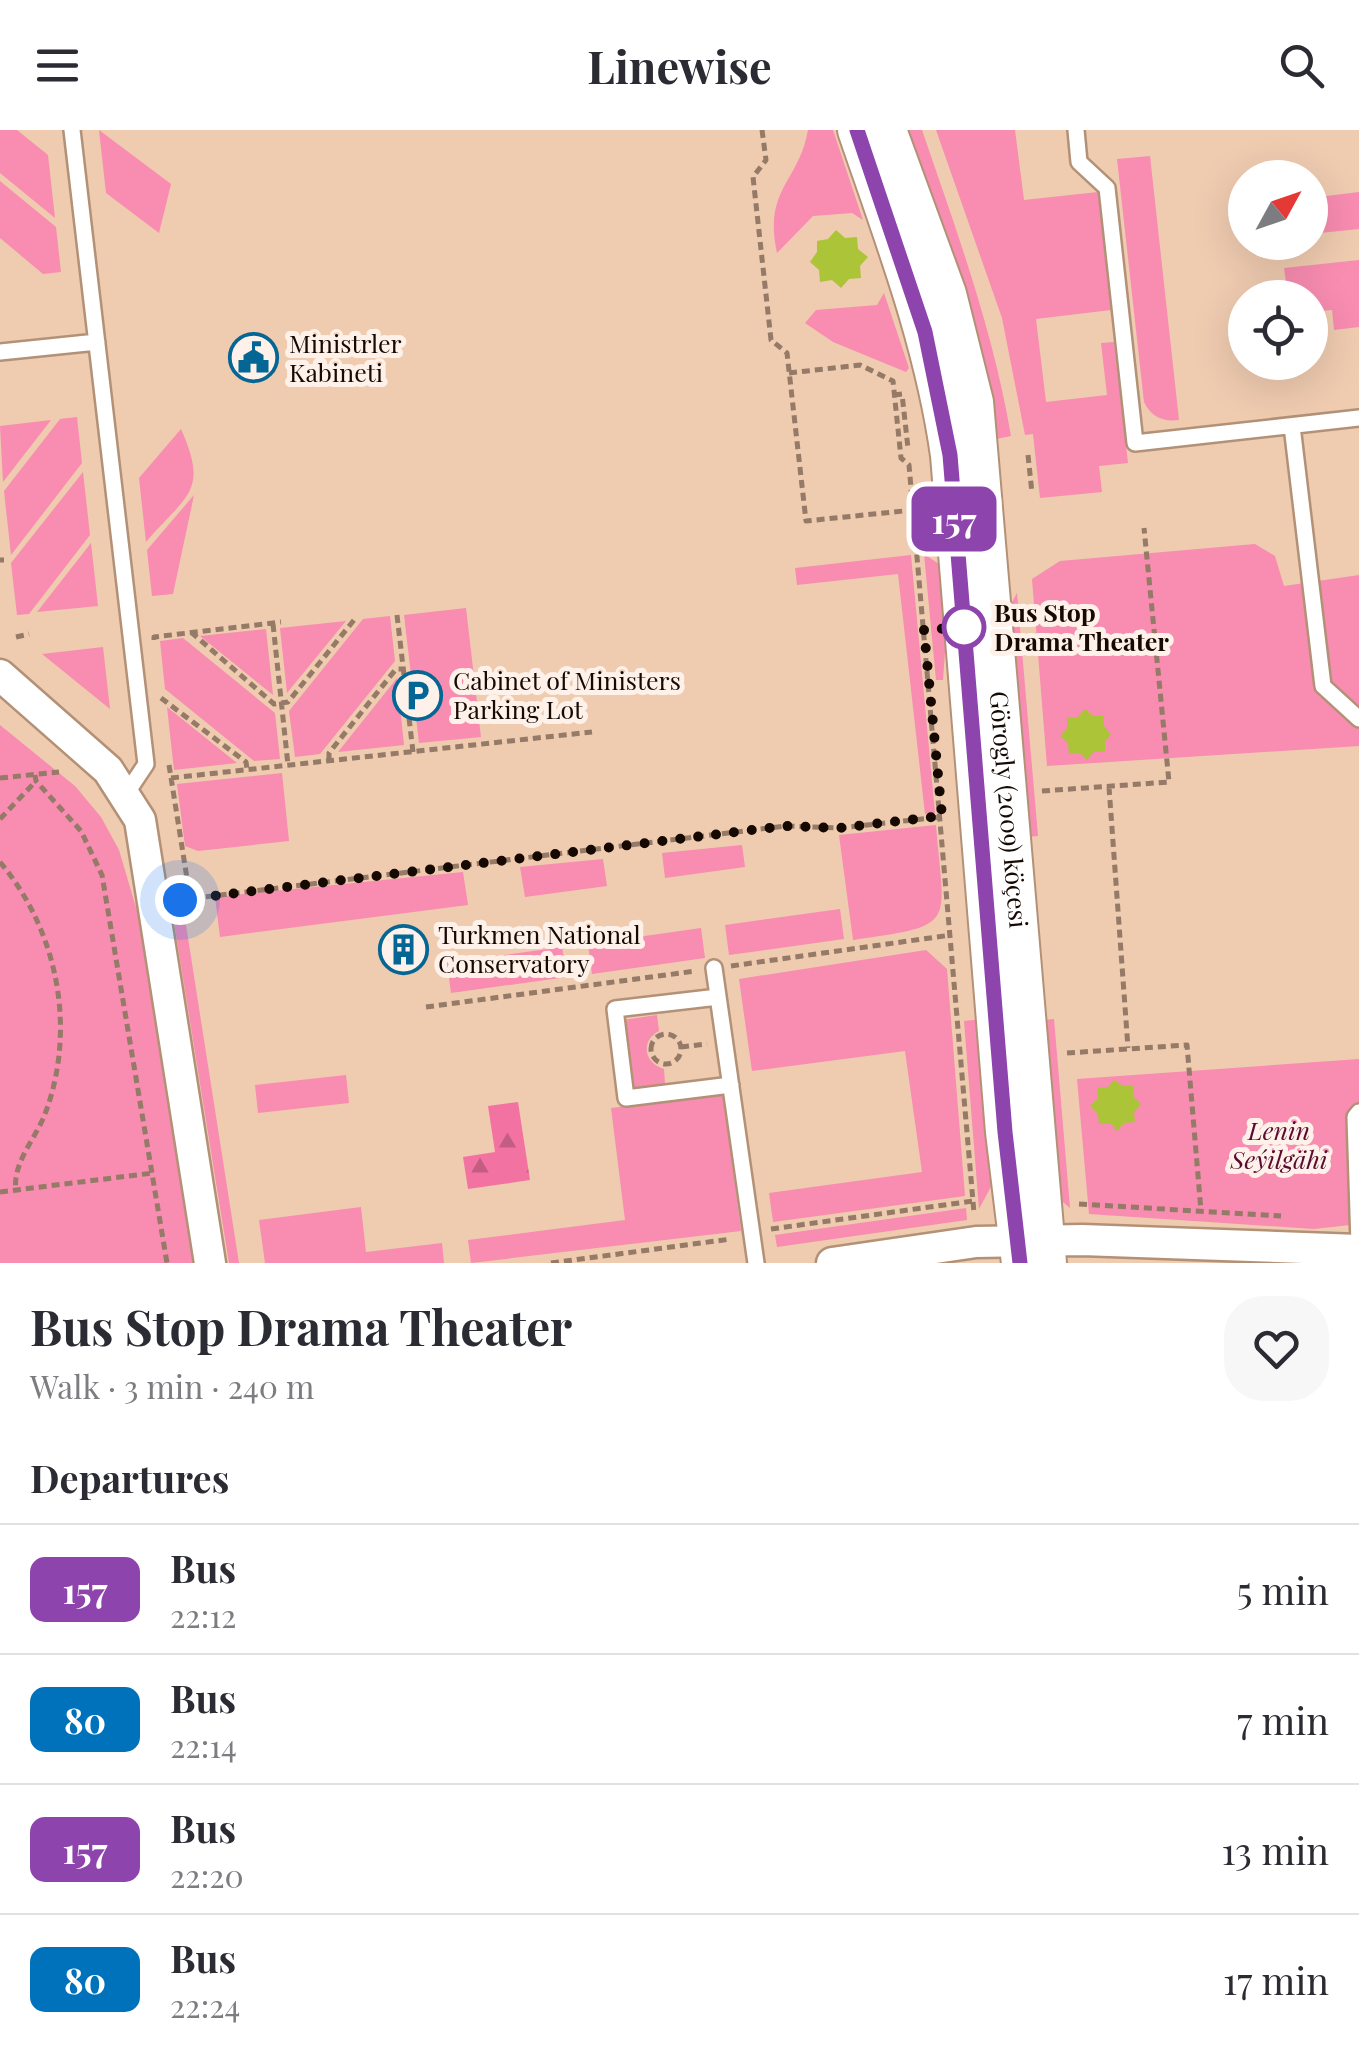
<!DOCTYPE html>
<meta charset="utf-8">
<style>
body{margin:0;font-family:"Playfair Display",serif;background:#f7f7f7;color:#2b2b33;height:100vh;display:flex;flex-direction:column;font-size:38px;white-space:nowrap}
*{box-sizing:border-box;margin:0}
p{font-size:32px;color:#7c7c81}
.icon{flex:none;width:55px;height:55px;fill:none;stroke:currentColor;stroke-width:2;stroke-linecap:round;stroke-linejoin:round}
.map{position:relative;height:1133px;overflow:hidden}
.side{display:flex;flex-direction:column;background:#fff;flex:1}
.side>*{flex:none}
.badge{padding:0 20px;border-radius:15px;font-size:35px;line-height:65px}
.needle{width:65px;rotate:50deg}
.fabs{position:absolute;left:1228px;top:30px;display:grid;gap:20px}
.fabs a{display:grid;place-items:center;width:100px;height:100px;border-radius:50%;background:#fff;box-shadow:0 10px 40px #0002;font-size:50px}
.you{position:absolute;width:50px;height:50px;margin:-25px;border:8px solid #fff;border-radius:50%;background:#1a73e8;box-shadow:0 0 0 15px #1a73e833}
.map>.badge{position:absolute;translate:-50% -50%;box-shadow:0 0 0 5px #fff}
h2{padding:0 30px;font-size:38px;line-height:90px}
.round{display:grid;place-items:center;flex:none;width:105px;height:105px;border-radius:40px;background:#f7f7f7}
.summary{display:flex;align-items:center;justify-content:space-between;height:170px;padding:0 30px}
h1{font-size:48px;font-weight:700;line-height:75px}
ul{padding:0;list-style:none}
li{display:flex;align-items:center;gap:30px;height:130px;padding:0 30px;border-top:2px solid #e1e1e2}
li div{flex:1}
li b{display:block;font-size:38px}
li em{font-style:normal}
li .badge{min-width:110px;font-weight:700;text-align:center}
header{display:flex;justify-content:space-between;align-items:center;height:130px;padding:0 30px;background:#fff;font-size:45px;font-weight:700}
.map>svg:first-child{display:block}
.green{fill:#f88cb1}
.forest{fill:url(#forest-firs)}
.water{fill:#acc437}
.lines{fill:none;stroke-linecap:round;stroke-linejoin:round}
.service-casing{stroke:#b39177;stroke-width:20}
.minor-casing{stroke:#b39177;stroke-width:35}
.tertiary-casing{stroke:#b39177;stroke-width:42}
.path{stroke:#947a67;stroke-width:5;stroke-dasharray:8 5;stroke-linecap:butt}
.service{stroke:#fff;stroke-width:15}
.minor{stroke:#fff;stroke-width:30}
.tertiary{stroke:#fff;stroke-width:38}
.line-casing{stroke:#fff;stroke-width:22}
.line{stroke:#8e44ad;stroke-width:15}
.walk{stroke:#150902;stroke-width:10;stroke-dasharray:0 18}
.stop-dot{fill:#fff;stroke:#8e44ad;stroke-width:5}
.labels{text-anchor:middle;stroke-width:10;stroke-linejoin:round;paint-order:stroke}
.poi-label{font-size:25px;fill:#150902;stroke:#fdf1e9;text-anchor:start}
.stop-label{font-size:25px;font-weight:bold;fill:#150902;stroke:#fdf1e9;text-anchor:start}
.street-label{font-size:25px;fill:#150902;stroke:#fdf1e9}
.park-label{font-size:25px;font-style:italic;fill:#5a0a30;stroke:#fdf1e9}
</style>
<header><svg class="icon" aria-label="menu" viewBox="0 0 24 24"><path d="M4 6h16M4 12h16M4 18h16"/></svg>Linewise<svg class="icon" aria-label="search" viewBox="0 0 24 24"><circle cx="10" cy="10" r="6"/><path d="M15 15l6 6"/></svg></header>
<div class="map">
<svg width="1359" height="1133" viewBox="0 0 1359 1133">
<defs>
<pattern id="forest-firs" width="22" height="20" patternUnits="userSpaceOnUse" patternTransform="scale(2.5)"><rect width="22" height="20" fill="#f273a2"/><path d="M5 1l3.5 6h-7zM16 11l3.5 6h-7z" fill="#c35d82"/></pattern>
</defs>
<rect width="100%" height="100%" fill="#efcbb0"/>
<path class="green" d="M0,0H17L48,25L55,88L0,43Z
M99,0L171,54L159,103L106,63Z
M808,0H833L863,90L852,83L813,86L777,123C763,59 799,52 808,0Z
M905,0H922C957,102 993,200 1011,306L996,309L984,237Z
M936,0H1015L1024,70L1098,62L1111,180L1036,189L1046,272L1107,265L1101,213L1114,212L1128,333L1099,336L1102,362L1040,368L1033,304L1025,305L1002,188Z
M1150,26L1179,290C1163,292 1151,287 1144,272L1117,29Z
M0,51L56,97L61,142L43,144L0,108Z
M1359,62V99L1310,104V68Z
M1359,130V197L1334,200L1332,180L1310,182V168L1288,167L1284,138Z
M884,163L909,238L906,242L833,212L805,193L816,180L877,175Z
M77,287L82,333L11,425L4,361L60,289Z
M51,290L3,352L0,296Z
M181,299C209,362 187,364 146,412L139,348Z
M83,342L90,405L29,484L17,485L11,433Z
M194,365L173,464L152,466L147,420Z
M91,413L98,476L37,482Z
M1255,414L1275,426L1284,456L1359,445V616L1047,636L1032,449L1060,431Z
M924,424L939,434L946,508L943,550H936Z
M911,425L935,683L925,684L898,444L797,455L795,438Z
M1017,463L1038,706L1027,707L1009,478Z
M466,478L481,607L419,613L404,485Z
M390,486L395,531L320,624L295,627L289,581L363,489Z
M346,491L287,563L280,498Z
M266,499L273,565L200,506Z
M183,508L275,583L280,629L254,631L165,559L160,511Z
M103,517L110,579L42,524Z
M397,548L404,615L338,622Z
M167,577L237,633L174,640Z
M0,595L75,656L101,687L119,720L137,781L193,1133H0Z
M282,643L289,711L198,721L185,716L177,654Z
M936,695C944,797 959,795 853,810L839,705Z
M742,715L745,737L665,748L662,723Z
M603,729L607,756L525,767L520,737Z
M463,742L468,775L220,807L215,767Z
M183,776L239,1133H229L173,786Z
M840,779L844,809L729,825L725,795Z
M701,798L705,828L592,844L588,814Z
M562,817L567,847L451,863L447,833Z
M926,820L947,839L965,1066L773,1092L769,1063L922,1042L905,921L752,941L739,849Z
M657,885L659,901C640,911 644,933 664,939L665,954L632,958L623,890Z
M982,889L994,1051L979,1079L964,891Z
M1054,889L1070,1078L1058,1068L1043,890Z
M1359,929V1094L1314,1099L1089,1084L1077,949Z
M346,945L349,973L258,983L255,955Z
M723,964L741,1101L471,1133L468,1110L625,1090L611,978Z
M361,1077L366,1122L442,1113L444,1133H265L259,1090Z
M966,1078L967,1090L777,1117L775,1105Z"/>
<path class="forest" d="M518,972L530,1050L468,1059L463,1027L495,1022L488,976Z"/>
<path class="water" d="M836,100L845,108L857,107L858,119L868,127L860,136L861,148L849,149L841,158L832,150L820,152L819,140L810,132L817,122V111L828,109Z
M1085,579L1093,586H1103L1104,596L1111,604L1105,611V622H1094L1087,630L1080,623L1069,624L1068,613L1060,606L1067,598V587H1078Z
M1114,950L1123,956H1133L1134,967L1141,974L1134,982L1135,992L1124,993L1117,1001L1110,993L1099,994L1098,984L1090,976L1098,968L1097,958L1108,957Z"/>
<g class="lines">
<defs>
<path id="service" d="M72,0L146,634L126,664
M1076,0L1079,32L1107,58L1135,313L1359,288
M0,222L97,212
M1292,296L1323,556L1359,589
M714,838L756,1133
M718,867L615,879L626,968L731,955
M1359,982L1355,987L1359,1114"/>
<path id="minor" d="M0,545L108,640L140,690L210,1133
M832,1133L976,1112L1082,1110L1359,1120"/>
<g id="tertiary">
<path d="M857,0C894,108 934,212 950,325L1005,1002L1021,1133"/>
<path id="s1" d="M887,0L947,164L974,272L1047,1133"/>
</g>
</defs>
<use href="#service" class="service-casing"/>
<use href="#minor" class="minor-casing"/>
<use href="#tertiary" class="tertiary-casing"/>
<path class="path" d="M762,0L766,30L753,47L771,210L787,223L806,391L913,380
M789,243L860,235L893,251L901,328L909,335L974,1083
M894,265L902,264L908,318
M1028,325L1032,363
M0,430H4
M397,485L413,622
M273,494L288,635
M191,502L274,574L288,572L354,490
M16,507L29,504
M154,510V507L281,492
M161,568L246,632L247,639
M329,630V623L396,539H403
M169,635L189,761
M35,645L36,651L81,701L102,745L167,1133
M0,648L59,642
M171,648L592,602
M1109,657L1128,918
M1042,661L1169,652L1144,398
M0,689L36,651
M0,732C58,801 77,899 45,984C35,1010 12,1033 16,1061
M180,770L785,696L839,698L941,687
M731,836L951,805
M426,877L696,841
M651 919a15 15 0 1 1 30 0a15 15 0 1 1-30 0Z
M681,917L707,914
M1067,923L1187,915L1201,1081
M0,1062L153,1043
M1079,1074L1281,1086
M771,1099L973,1071
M551,1133L731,1109"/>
<use href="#service" class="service"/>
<use href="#minor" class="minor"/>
<use href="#tertiary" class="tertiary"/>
</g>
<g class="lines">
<defs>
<path id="line" d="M857,0L925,202L950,325L1005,1002L1020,1133"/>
</defs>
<use href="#line" class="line-casing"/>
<use href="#line" class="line"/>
<path class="walk" d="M180,770L785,696L839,698L942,686L924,500L964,497"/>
</g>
<defs>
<symbol id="civic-ring" viewBox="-11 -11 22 22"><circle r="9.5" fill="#fdf1e9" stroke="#046695" stroke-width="1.5"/><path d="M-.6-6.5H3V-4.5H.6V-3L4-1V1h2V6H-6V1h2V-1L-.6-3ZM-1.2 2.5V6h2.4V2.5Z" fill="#046695"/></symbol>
<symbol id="parking-ring" viewBox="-11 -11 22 22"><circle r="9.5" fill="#fdf1e9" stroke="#046695" stroke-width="1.5"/><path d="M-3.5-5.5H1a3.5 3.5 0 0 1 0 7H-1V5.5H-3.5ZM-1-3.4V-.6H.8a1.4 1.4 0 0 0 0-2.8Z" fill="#046695"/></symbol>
<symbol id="building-ring" viewBox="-11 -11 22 22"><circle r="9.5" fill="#fdf1e9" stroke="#046695" stroke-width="1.5"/><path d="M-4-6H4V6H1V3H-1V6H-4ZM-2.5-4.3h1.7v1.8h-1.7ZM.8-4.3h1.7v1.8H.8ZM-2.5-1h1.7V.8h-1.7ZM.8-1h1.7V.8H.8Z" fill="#046695"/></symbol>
</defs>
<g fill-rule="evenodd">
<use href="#civic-ring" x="226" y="200" width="55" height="55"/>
<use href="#parking-ring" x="390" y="538" width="55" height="55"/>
<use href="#building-ring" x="376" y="792" width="55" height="55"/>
</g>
<circle class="stop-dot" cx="964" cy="497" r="20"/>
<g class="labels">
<g class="poi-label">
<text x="289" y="223">Ministrler<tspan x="289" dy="29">Kabineti</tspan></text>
<text x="453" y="560">Cabinet of Ministers<tspan x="453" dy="29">Parking Lot</tspan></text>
<text x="438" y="814">Turkmen National<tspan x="438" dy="29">Conservatory</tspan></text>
</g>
<g class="stop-label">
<text x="994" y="492">Bus Stop<tspan x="994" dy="29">Drama Theater</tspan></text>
</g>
<g class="street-label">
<text dy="9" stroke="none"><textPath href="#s1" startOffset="695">Görogly (2009) köçesi</textPath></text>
</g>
<g class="park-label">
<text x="1279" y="1010">Lenin<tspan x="1279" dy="29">Seýilgähi</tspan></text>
</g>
</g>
</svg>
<div class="fabs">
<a><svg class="needle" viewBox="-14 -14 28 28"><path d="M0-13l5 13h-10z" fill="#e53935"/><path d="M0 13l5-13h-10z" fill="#7c7c81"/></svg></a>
<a><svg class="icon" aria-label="locate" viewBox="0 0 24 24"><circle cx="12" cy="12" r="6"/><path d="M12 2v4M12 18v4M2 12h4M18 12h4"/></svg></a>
</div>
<div class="you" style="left:180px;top:770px"></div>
<b class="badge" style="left:954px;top:389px;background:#8e44ad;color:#fff">157</b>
</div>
<section class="side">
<div class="summary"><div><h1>Bus Stop Drama Theater</h1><p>Walk · 3 min · 240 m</p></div><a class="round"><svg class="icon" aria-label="heart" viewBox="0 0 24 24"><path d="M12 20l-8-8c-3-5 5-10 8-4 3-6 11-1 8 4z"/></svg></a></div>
<h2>Departures</h2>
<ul>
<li><span class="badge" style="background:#8e44ad;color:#fff">157</span><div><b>Bus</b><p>22:12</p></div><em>5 min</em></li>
<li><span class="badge" style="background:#0072bc;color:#fff">80</span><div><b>Bus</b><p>22:14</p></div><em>7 min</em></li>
<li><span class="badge" style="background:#8e44ad;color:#fff">157</span><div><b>Bus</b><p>22:20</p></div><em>13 min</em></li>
<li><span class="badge" style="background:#0072bc;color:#fff">80</span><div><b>Bus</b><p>22:24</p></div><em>17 min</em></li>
</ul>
</section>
